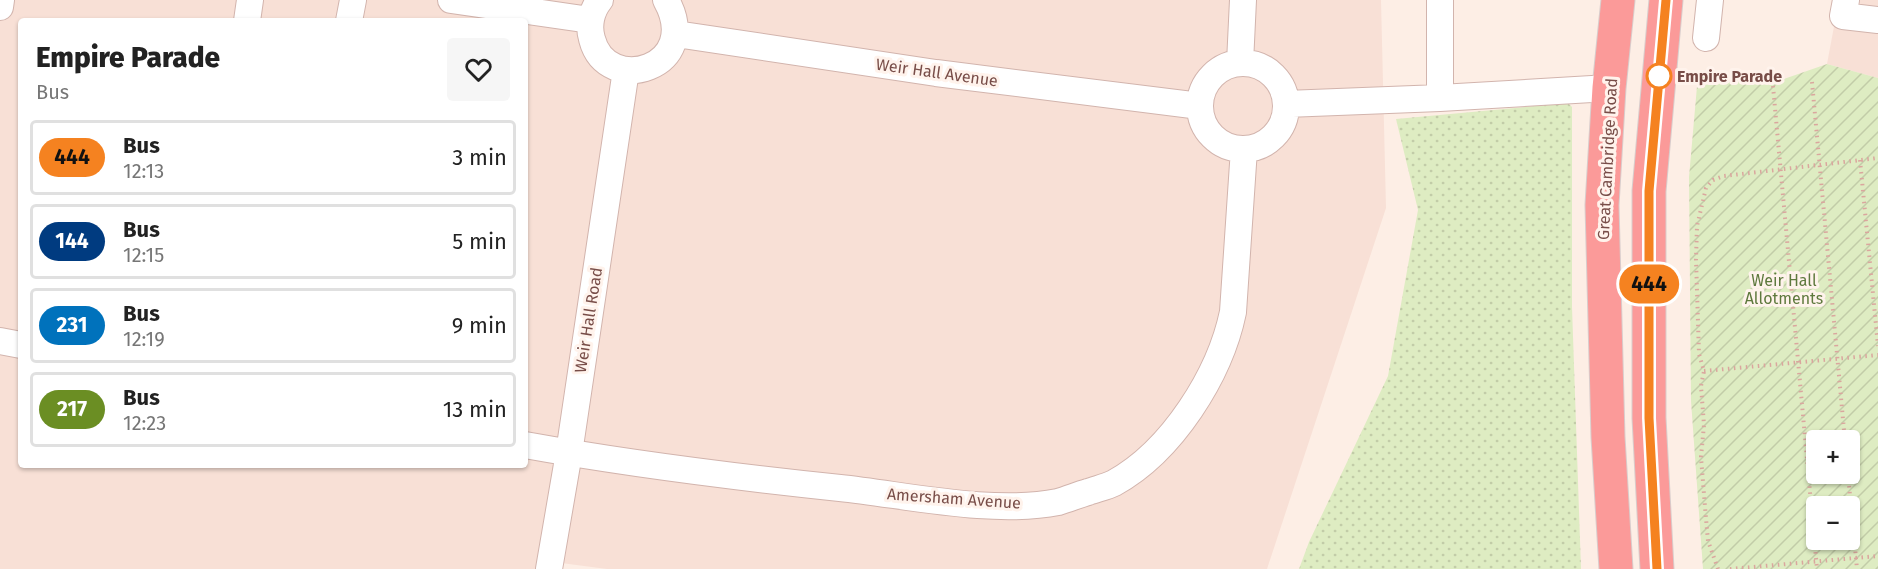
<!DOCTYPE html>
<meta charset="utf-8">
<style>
body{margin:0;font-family:"Fira Sans",sans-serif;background:#f6f6f6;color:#222;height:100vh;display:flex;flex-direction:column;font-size:22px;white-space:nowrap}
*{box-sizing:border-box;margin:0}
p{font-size:20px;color:#767676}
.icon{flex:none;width:33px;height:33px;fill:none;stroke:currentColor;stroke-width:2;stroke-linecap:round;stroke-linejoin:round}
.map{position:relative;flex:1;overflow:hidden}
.side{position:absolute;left:18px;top:18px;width:510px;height:450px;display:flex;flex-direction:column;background:#fff;border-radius:6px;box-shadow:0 2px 4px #0004}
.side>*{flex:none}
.badge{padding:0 12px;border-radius:20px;font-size:21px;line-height:39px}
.tools{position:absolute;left:1806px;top:430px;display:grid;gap:12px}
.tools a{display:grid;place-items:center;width:54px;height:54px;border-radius:6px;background:#fff;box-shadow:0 2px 4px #0004;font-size:30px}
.map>.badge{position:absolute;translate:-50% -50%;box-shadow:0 0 0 3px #fff}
.round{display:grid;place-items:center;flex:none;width:63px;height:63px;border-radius:6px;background:#f6f6f6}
.overview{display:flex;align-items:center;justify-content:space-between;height:102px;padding:0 18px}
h1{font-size:28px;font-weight:800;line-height:45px}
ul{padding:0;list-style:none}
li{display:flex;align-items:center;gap:18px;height:75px;margin:0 12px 9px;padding:0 6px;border:3px solid #e0e0e0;border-radius:6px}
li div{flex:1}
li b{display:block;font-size:22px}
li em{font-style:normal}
li .badge{min-width:66px;font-weight:700;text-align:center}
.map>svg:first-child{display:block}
.residential{fill:#f8e0d6;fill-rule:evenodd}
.park{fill:url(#park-dots)}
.garden{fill:url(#garden-furrows);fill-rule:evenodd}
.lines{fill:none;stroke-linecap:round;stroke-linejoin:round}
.minor-casing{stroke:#d2b4ad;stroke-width:28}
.highway-casing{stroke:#d9cdcc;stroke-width:35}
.path{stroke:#daa69e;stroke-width:4;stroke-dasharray:1.5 4.5;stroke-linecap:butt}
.minor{stroke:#fff;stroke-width:26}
.highway{stroke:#fb9a99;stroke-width:33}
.line-casing{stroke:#fff;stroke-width:14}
.line{stroke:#f58220;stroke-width:9}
.stop-dot{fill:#fff;stroke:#f58220;stroke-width:3}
.labels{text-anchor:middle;stroke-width:6;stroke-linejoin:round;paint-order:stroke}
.street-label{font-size:16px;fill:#784d48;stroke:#fff3ec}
.stop-label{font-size:16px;font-weight:bold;fill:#784d48;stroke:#fff3ec;text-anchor:start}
.park-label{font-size:16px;fill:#5e793d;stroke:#fff3ec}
</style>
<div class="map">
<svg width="1878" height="569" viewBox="0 0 1878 569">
<defs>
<pattern id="park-dots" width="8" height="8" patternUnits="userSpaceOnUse" patternTransform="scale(1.5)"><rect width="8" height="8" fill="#deecc2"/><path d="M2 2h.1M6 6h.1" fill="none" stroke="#c2cca8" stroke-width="1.8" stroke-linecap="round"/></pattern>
<pattern id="garden-furrows" width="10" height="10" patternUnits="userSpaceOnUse" patternTransform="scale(1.5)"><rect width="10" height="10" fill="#deecc2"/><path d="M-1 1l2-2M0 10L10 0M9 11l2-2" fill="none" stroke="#c2cca8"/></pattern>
</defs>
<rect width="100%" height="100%" fill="#fdeee5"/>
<path class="residential" d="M0,0H1381L1386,208L1267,569H607L538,560L536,569H0ZM21,21H525V465H21Z
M1839,0H1878V78L1827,64Z"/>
<path class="park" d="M1568,103L1572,107V307L1581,569H1299L1309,542L1388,376L1418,210L1396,119Z"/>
<path class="garden" d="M1827,64L1878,78V569H1703L1691,401L1689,177L1698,75L1781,80ZM1816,441H1850V474H1816ZM1816,507H1850V540H1816Z"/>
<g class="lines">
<defs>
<path id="minor" d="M451,0L590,20
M600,0C591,11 588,26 592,39C607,97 704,68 666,0
M1846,0L1843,16L1878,20
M0,7L1,0
M247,21L250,0
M349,21L353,0
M676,34L936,73L1200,106
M1706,38L1710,0
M1240,63L1243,0
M1200 106a43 43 0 1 1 86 0a43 43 0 1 1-86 0Z
M1440,98V0
M1286,104L1440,98L1609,88
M0,341L21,345
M525,445C630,464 735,477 840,488C906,495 993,515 1058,502C1068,499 1078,495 1088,492C1096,489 1106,487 1114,483C1172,451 1220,375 1233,312L1244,149
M549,569L569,453L626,70"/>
<path id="highway" d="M1616,569L1608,437L1602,205L1609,88L1618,0
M1657,569L1649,418V191L1666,0"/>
</defs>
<use href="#minor" class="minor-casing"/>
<use href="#highway" class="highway-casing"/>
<path class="path" d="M1812,82L1845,441
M1773,86L1817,569
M1860,160L1878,346
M1704,371L1878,355
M1848,474L1857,569
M1718,569L1708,541L1705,507L1701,457L1704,425L1701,386L1704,371L1699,354L1696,259L1697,226L1706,188L1713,180L1724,176L1878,158
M1730,569L1878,556"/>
<use href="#minor" class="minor"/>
<use href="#highway" class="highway"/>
</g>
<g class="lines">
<defs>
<path id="line" d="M1657,569L1649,418V191L1666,0"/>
</defs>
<use href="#line" class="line-casing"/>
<use href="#line" class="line"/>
</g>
<circle class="stop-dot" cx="1659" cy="76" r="12"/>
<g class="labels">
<g class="street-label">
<text transform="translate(937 72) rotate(8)" y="6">Weir Hall Avenue</text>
<text transform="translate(1607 159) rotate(-87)" y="6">Great Cambridge Road</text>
<text transform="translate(588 320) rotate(-81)" y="6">Weir Hall Road</text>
<text transform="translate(954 498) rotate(4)" y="6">Amersham Avenue</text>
</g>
<g class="stop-label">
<text x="1677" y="82">Empire Parade</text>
</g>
<g class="park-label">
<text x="1784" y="286">Weir Hall<tspan x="1784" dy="18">Allotments</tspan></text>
</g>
</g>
</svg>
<div class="tools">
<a>+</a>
<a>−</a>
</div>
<b class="badge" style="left:1649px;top:284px;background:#f58220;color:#111">444</b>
<section class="side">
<div class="overview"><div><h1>Empire Parade</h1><p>Bus</p></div><a class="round"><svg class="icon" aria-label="heart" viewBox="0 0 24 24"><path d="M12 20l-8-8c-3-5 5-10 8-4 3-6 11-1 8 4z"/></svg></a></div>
<ul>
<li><span class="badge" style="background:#f58220;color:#111">444</span><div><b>Bus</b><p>12:13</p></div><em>3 min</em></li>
<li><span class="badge" style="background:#003b80;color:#fff">144</span><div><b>Bus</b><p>12:15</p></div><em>5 min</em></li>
<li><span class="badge" style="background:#0072bc;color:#fff">231</span><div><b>Bus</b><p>12:19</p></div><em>9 min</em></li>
<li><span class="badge" style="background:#6b8e23;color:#fff">217</span><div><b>Bus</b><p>12:23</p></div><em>13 min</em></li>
</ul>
</section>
</div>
